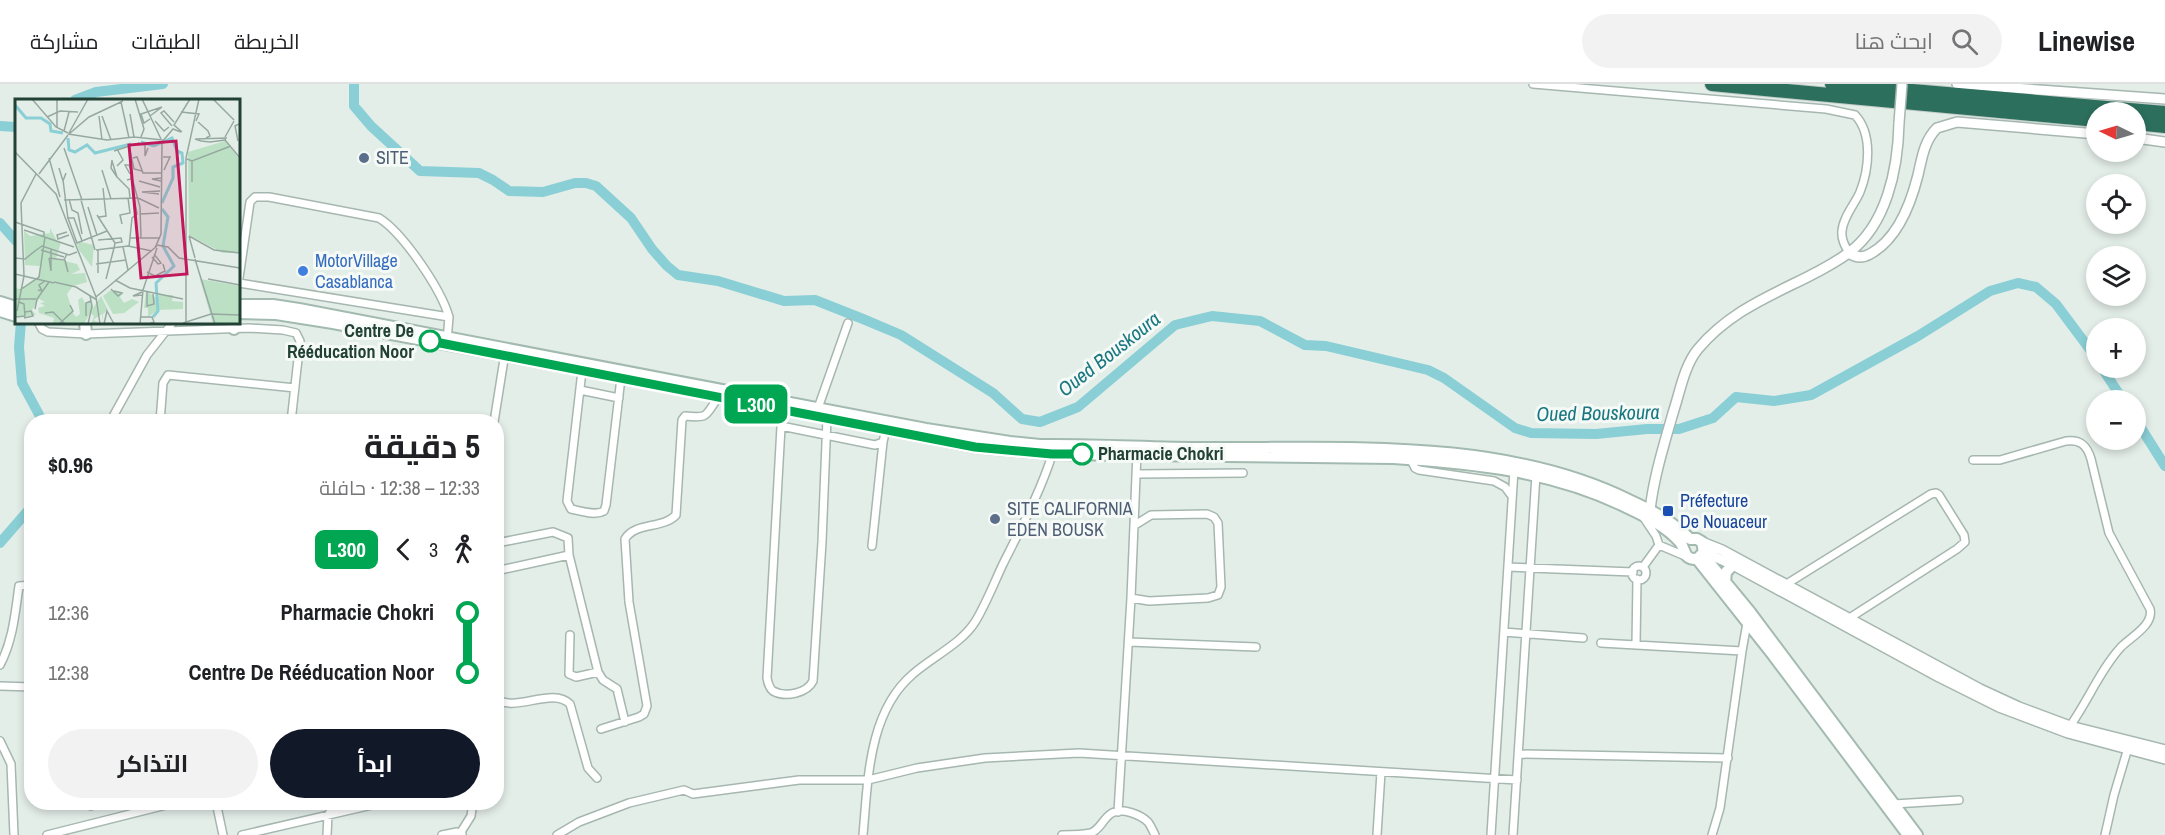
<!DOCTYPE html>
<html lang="ar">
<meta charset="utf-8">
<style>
body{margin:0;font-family:"Archivo Narrow",Cairo,sans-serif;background:#f2f2f2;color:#202124;direction:rtl;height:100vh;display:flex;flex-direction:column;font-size:22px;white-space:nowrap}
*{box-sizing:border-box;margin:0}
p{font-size:20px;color:#757577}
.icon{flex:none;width:33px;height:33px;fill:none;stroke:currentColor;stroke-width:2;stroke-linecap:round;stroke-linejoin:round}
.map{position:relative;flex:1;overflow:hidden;direction:ltr}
.details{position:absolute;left:24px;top:330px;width:480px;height:396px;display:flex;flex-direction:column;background:#fff;border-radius:24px;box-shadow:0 3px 9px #0003;direction:rtl}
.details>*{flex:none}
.badge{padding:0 12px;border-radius:9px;font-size:21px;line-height:39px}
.needle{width:39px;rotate:275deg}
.tools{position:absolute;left:2086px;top:18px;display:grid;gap:12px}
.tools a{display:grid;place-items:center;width:60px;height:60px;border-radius:50%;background:#fff;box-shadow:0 3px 9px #0003;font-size:30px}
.map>.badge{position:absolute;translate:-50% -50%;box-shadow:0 0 0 3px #fff}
.legs{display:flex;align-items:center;gap:9px;height:66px;padding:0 24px;font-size:20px}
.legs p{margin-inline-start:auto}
.head{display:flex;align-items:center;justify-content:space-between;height:102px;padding:0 24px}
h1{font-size:33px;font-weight:700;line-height:45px}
.cta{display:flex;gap:12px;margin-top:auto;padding:12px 24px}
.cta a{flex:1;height:69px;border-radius:36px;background:#111827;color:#fff;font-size:24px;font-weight:700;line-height:69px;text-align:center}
.cta a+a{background:#f2f2f2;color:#202124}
ul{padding:0 24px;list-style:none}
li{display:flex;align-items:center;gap:21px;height:60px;font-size:22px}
li i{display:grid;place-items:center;width:9px;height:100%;margin:0 8px;background:currentColor}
li i::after{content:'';width:15px;height:15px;margin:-8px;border:4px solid;border-radius:50%;background:#fff}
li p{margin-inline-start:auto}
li:first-child i{background:linear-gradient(#0000 50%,currentColor 0)}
li:last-child i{background:linear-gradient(currentColor 50%,#0000 0)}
header{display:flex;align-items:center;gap:36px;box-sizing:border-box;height:84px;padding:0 30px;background:#fff;border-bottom:2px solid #e0e0e0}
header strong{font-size:28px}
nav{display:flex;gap:33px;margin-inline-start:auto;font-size:21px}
.search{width:420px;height:54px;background:#f2f2f2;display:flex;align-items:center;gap:15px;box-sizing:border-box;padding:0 21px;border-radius:33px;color:#757577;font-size:22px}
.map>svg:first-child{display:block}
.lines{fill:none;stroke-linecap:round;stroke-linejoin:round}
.river{stroke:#8acfd5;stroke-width:10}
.minor-casing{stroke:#a6b7b0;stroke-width:10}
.tertiary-casing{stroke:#a6b7b0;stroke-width:12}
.secondary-casing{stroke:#a2bab0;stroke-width:14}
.motorway-casing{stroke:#c1cac7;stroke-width:16}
.minor{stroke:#fff;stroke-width:7}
.tertiary{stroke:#fff;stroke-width:9}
.secondary{stroke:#fff;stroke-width:10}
.motorway{stroke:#2c6f5c;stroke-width:14}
.tertiary-bridge-casing{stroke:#a6b7b0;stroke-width:12;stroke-linecap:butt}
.tertiary-bridge{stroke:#fff;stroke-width:9}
.line-1-casing{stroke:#fff;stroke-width:14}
.line-1{stroke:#00a651;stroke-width:9}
.service-dot{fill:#5c6f8a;stroke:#f5faf7;stroke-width:2}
.shop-dot{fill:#3f7fe0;stroke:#f5faf7;stroke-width:2}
.stop-1-dot{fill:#fff;stroke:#00a651;stroke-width:3}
.transit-dot{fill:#1a4fb4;stroke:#f5faf7;stroke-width:2}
.labels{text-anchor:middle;stroke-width:6;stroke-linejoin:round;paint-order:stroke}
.service-label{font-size:18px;fill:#4e5e75;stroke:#f5faf7;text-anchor:start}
.shop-label{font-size:18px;fill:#366cbe;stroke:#f5faf7;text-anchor:start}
.stop-label{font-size:18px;font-weight:bold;fill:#224136;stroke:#f5faf7;text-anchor:end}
.transit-label{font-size:18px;fill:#164399;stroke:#f5faf7;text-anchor:start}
.water-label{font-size:20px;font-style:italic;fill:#187781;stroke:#f5faf7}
.inset-river{fill:none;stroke:#8acfd5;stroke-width:3}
.inset-road{fill:none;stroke:#96a9a1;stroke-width:1.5}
.view{fill:#c2185b;fill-opacity:0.15;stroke:#c2185b;stroke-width:3}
.inset-edge{fill:none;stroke:#224136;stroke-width:3}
</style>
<header>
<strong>Linewise</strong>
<div class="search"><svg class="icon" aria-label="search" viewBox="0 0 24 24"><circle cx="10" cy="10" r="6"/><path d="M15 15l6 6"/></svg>ابحث هنا</div>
<nav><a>الخريطة</a><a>الطبقات</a><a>مشاركة</a></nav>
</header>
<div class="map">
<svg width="2165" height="751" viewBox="0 0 2165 751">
<rect width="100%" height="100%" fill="#e4eee9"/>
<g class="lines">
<path class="river" d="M354,0V22L371,42L420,87L479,89L493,96L509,107L543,108L575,99H586L596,102L631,134L652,165L667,182L678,191L718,197L784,217L815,216L863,235L901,251L993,309L1022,335L1040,338L1078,323L1175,241L1212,232L1260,237L1305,261L1326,262L1428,286L1444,294L1515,344L1531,349L1596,350L1647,345H1679L1713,334L1736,313L1774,317L1811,311L1918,252L1990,207L2018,199L2036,203L2056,220L2097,275
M75,16L96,8L163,0
M0,42L16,43
M0,139L16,157
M21,238L19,263L22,299L43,338
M2102,284L2123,316
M2136,336L2165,382
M0,459L32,422"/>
<defs>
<path id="minor" d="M1533,0L1826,25L1855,31C1873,50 1869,85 1860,108C1855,120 1843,133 1842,147C1841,155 1845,162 1849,169
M239,199L449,233L447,257
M238,201L250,118L255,113H269L379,134C403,149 441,205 449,233
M38,238L42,245L48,248L86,250L249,244L283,246L296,249L300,257L291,338
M582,287L567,417L571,425C581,427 595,432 604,427L606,421L621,294
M580,306L619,314
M818,324L848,239
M782,325L767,594C768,599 769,604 773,607C786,614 807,609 813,597L822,458L827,334
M110,338L147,271L173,238
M160,338L163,299L168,291L295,304
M494,338L505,269
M781,342L875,361L883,358L886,345
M1410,374L1415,384L1419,386L1494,397L1505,403L1511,411
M1973,376H2000L2066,357C2080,355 2087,361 2091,375L2109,449L2150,525C2154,541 2131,553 2121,563C2100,586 2088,617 2070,642
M1137,390L1243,389
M1642,431L1656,452L1659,461L1685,472
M497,459L553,448L568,454L569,471L598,588L603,596L617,605L625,638
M872,462L883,358
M1632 489a7 7 0 1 1 14 0a7 7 0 1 1-14 0Z
M1508,483L1633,488
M1643,483L1659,461
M496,487L569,471
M1785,501L1931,410L1936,409L1939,411L1964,451L1965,458L1957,465L1848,535
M1131,514L1149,517L1208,514L1218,511L1221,503L1218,439L1214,433L1207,430L1151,431L1135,441
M1504,548L1583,554
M570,551L569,590L576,593L598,588
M1129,558L1256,563
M1601,559L1742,567
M1636,561L1637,495
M0,581C13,556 15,530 19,502L32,501
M0,602L32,603
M496,614C514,630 552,602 570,620L588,684L597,694
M496,628L501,618
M601,645L639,633L644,630L647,622L629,518L625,455C635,438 663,445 676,431L682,336L685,332C712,335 704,330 720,312
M0,657L11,680L14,751
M1518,670L1728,674
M90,718L91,722
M216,718L223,751
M1894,720L1959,716
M1118,728L1131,514L1137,368
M461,748L471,732L473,718
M47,751L178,718
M242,751L385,718
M327,751L328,731L336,718
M442,751L457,748L462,750
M557,751L579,738L629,719L684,706L693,710L799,696H868L917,684L985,674L1079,669L1517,696
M863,751C868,697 868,628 913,590C932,573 961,560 975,538C986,520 994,499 1003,480C1021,444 1041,407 1053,368
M1062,751C1071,751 1082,751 1091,749C1101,745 1103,734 1112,729C1122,723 1141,731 1148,738C1151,742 1153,747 1155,751
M1377,751L1381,688
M1491,751L1514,386
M1513,751L1536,391
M1712,751L1720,724L1742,567L1747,539
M2105,751L2114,711L2128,664"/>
<path id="tertiary" d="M1957,0L2165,15
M2136,54L2165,58
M1849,169C1856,174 1863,174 1870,170C1898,155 1911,119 1918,91C1922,74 1924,57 1937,44L1957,38L2097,50
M1650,426C1654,392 1664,361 1673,329C1680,308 1684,282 1698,265C1724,234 1756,218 1791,201C1810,192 1830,182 1847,170C1887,142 1898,84 1899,39
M1702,458L1722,466L1980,605L2019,623L2070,642L2165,666
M1704,468L1733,481L1939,593L1999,623L2068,649L2165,675"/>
<path id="secondary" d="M0,218L16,223
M238,221H273L299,225L926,345L1010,358L1040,361C1095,360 1150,364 1204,364C1343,365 1501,353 1629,416C1651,426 1672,437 1690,455H1697L1702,458L1704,468L1697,475
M0,227L16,232
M238,229L276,230L333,239L667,302L975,363L1052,370L1393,374C1474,379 1553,387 1626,423C1645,432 1666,442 1680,458C1686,466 1683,476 1697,475L1773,571L1908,751
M85,238L86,250
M234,238V245
M1703,471L1750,528L1917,751
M1725,498L1726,488L1733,481"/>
<path id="motorway" d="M1712,0L2097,36
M1832,0L2165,29
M2136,39L2165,42"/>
</defs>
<use href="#minor" class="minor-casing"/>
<use href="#tertiary" class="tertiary-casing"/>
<use href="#secondary" class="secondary-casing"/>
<use href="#motorway" class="motorway-casing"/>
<use href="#minor" class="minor"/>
<use href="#tertiary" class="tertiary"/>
<use href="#secondary" class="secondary"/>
<use href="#motorway" class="motorway"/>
<defs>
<path id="tertiary-bridge" d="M1899,39L1902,0"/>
</defs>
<use href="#tertiary-bridge" class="tertiary-bridge-casing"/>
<use href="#tertiary-bridge" class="tertiary-bridge"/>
</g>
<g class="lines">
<defs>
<path id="line-1" d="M430,257L975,363L1052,370H1082"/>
</defs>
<use href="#line-1" class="line-1-casing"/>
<use href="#line-1" class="line-1"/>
</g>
<g class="service-dot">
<circle cx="364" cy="74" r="6"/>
<circle cx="995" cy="435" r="6"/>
</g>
<circle class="shop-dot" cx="303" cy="187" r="6"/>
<g class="stop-1-dot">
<circle cx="430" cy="257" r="10"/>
<circle cx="1082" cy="370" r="10"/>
</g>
<rect class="transit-dot" x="1662" y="421" width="12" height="12" rx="3"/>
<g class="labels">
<g class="service-label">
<text x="376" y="80">SITE</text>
<text x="1007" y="431">SITE CALIFORNIA<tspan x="1007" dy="21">EDEN BOUSK</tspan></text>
</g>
<g class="shop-label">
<text x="315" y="183">MotorVillage<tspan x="315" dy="21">Casablanca</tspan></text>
</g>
<g class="stop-label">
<text x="414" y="253">Centre De<tspan x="414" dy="21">Rééducation Noor</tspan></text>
<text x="1098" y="376" text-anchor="start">Pharmacie Chokri</text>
</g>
<g class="transit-label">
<text x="1680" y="423">Préfecture<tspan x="1680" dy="21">De Nouaceur</tspan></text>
</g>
<g class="water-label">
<text transform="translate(1109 270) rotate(-38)" y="7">Oued Bouskoura</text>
<text transform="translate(1598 329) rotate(-1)" y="7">Oued Bouskoura</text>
</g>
</g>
<g transform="translate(15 15)">
<rect width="225" height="225" fill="#e4eee9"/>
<path d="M210,42L225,61V154H208L174,136L173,53ZM35,129L42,142L46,143L41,160L62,165L65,171L56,175L70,174L71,179L72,183L58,187L52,195L58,214L61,218L65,215L63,201L67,198L70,204L76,202L78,209L86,197L93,211L88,215V224L87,215L78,221L84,223L76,225L79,217L75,214L69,225H38L39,219L24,214L23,209L30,207L25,204L30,203L24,200L17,211L21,216L1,218L0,189L5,190L24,177L25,167L10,166L9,132L15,137L35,134ZM66,143L79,146L77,168L64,151L62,145ZM185,180L225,187V225H198ZM96,191L108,193L105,198L109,204L117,200L124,203L109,214L98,215L88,197ZM131,192L143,200L144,196H158L157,202L168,203V210L143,211L133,218V209H129Z" fill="#bce0c3"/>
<path class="inset-river" d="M0,6L11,19H26L35,25L36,32L48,34M53,39L54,51L60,53L72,46L80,54L116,45M126,43L139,47L157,39L162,52L167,54L168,64L158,68V79L147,104M138,218L143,212L141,184L159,167L148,147L153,118L147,110"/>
<path class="inset-road" d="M17,0L41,28L53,34M120,0L129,30L126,38M127,0L146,40M198,0L219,21M106,3L114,39M166,13L184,15L181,22M115,15L119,38M84,17L87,41M87,17L96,41M32,18L45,12L63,13M135,20L129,24L126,15L147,8L135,17M140,22L149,32L154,28M183,23L193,32L195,37L191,39M157,27L146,14L149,12L159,23M42,29V0M49,32L54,13M167,33L159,26L175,0M54,34L73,0M53,35L92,41L119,38L148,41M54,35L74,18L108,2M210,38L219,22M180,40L186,42L195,43L210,41L211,39L181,40M210,41L225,59M223,42L220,27L224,25M123,44L130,46V57L133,49M114,47L119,70L127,72M49,49L67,101M99,52L124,44M0,53L41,95L81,198M148,58H155L149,71M34,59L45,98M118,59L122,58L128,74H147M172,60L177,62L216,47M97,61L96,69L102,78L97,62M177,62V83M102,67L108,61L102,50M44,69L48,82L51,74M87,71L96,100M24,75L53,36M102,78L114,90L115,99M117,79L125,108L126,139M48,81L53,120M112,81L116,80L117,74L114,66H110L115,75M124,82L145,88M146,82L137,80L146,79M144,95L127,93L145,92M54,100L57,111L63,114L67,135M49,101L123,99L144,109M66,101L80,151M73,108L82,136M125,115L144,114M82,116L100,144L99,149M84,118L91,117L88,89M0,123L29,133V138M107,125L105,116L115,114L113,99M9,131L59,148M52,133L42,136L43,140L54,136M174,137L199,151L225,154M174,137L180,159M115,139H145M83,141L106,139L107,143L100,144M67,142L59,119H53L62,144L92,132M142,146L153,148L164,159L225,169M108,148L113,171M114,148L117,119L122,115L119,99M140,149L146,135L147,43L158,30L166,33M26,151L49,158M81,151L113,147L137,152M20,152L27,147L54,156L62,153M137,158L143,165L146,164L139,155M0,159L10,160L20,152L16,155M34,159L36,172V150M34,159L49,161L52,155M180,160L200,225M50,161L53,173L50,162M81,165L111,161M132,173L140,177L150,172L148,165M83,174V151M0,175L39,184M91,180L99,149M193,180L225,186M100,181L115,189L168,200M39,183L61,188L82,201M96,190L103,197L107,194L99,192M5,191L24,178L30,138M23,191L27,192L24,186L30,182M132,193V207L139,205L138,195M127,196L118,197L127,193M0,200H21M20,210L22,200L34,183M2,212L9,177L6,104L21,75M30,214L38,213L50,225M71,217V204L76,202M1,218L10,217L9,205L4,203M126,218H137L139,223L134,225M9,219L18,217L16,212L10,213M168,224L196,215L225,216M44,225L58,212L55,206M73,225L77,207L75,197M85,225L81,198L142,147M89,225L92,212L99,225M125,225L128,191L142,149M171,225V59L184,0"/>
<path class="view" d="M161,42L172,175L126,179L114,46Z"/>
<rect width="225" height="225" class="inset-edge"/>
</g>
</svg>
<div class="tools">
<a><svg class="needle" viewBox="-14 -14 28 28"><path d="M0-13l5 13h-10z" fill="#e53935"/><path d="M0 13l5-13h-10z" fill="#757577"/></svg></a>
<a><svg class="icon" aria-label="locate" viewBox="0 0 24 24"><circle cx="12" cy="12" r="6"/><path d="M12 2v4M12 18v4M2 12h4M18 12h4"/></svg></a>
<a><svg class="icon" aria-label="layers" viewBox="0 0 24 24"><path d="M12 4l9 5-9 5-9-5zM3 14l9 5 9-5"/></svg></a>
<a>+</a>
<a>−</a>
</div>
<b class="badge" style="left:756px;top:320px;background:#00a651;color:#fff">L300</b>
<section class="details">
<div class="head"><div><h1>5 دقيقة</h1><p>12:33 – 12:38 · حافلة</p></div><b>$0.96</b></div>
<div class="legs"><svg class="icon" aria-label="walk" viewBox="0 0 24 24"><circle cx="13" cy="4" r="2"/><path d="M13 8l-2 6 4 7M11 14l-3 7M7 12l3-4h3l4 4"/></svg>3<svg class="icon" aria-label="back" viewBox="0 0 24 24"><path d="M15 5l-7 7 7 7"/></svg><b class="badge" style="background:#00a651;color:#fff">L300</b></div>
<ul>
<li><i style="color:#00a651"></i><b>Pharmacie Chokri</b><p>12:36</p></li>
<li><i style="color:#00a651"></i><b>Centre De Rééducation Noor</b><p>12:38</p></li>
</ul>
<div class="cta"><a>ابدأ</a><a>التذاكر</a></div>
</section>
</div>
